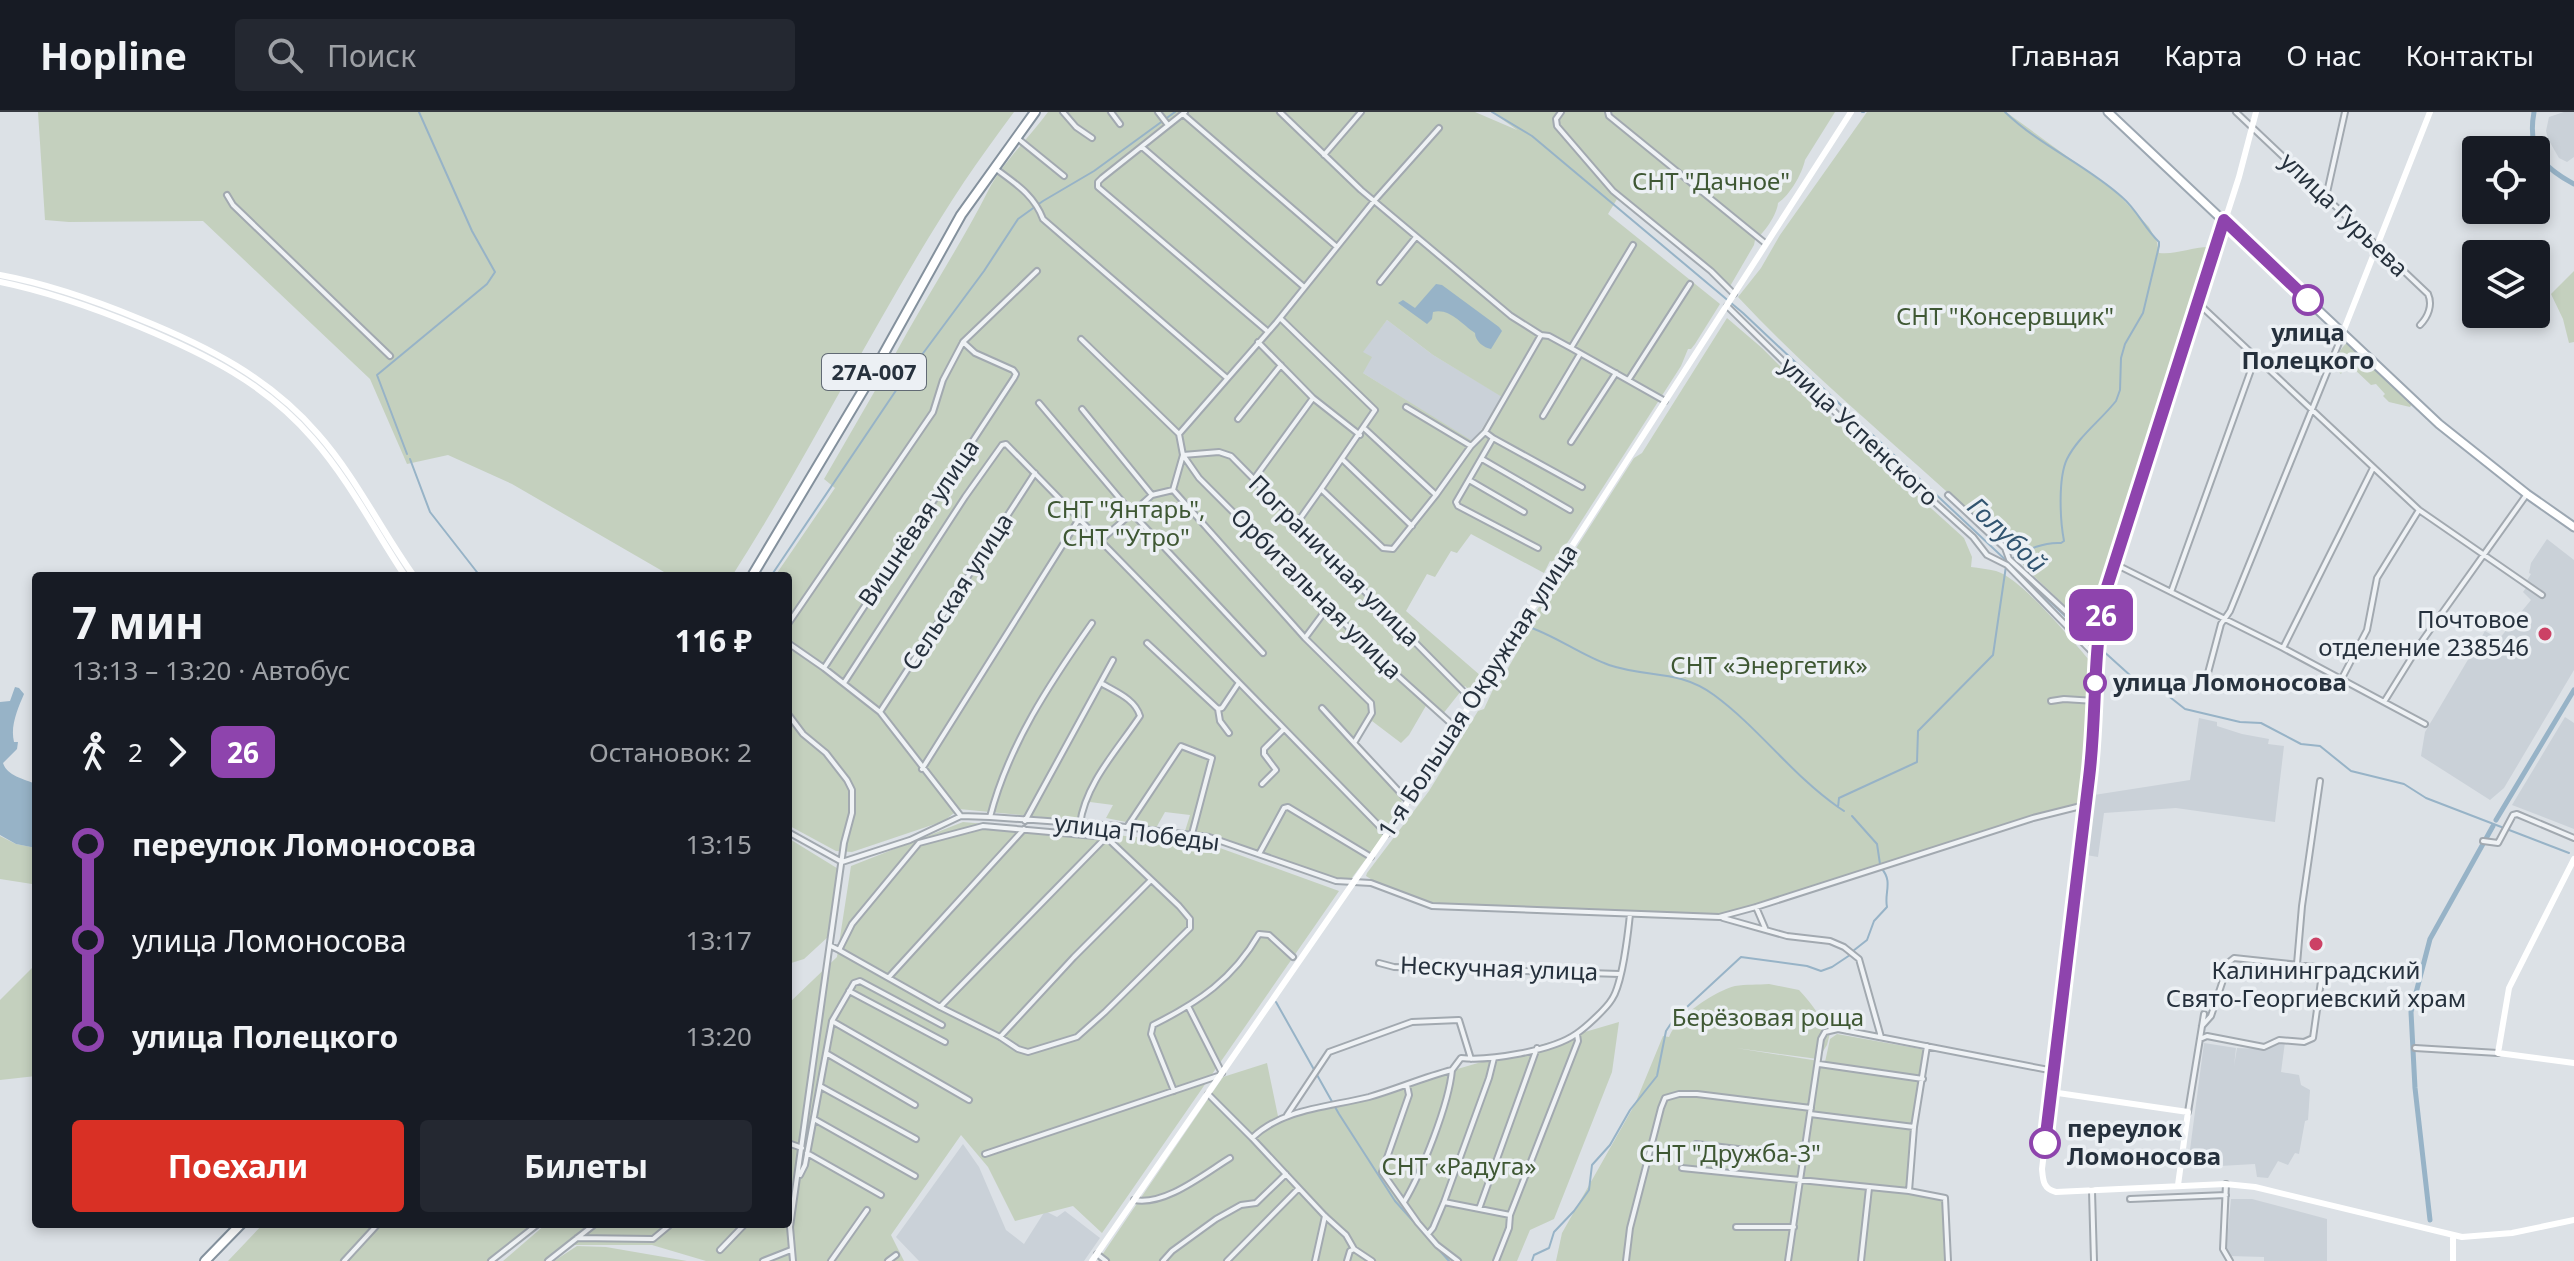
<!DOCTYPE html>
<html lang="ru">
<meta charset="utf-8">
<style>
body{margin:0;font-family:"Noto Sans",sans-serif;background:#242831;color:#f1f3f6;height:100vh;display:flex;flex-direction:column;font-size:30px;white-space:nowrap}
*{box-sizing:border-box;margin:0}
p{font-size:26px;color:#9ea1a6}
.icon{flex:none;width:44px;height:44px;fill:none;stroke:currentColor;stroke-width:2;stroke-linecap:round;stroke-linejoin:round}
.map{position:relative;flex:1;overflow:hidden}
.panel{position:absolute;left:32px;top:460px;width:760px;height:656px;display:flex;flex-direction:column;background:#171b24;border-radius:8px;box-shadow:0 4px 12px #0003}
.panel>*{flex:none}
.badge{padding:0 16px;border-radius:12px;font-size:28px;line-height:52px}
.buttons{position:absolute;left:2462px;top:24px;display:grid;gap:16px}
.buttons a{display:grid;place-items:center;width:88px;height:88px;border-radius:8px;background:#171b24;box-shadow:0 4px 12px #0003;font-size:40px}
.map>.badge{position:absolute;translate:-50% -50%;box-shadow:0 0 0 4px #fff}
.legs{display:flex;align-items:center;gap:12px;height:88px;padding:0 40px;font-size:26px}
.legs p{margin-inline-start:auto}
.overview{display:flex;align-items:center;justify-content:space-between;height:136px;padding:0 40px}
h1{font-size:44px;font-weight:700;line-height:60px}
.cta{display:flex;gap:16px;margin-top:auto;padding:16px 40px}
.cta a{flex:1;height:92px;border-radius:8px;background:#d93025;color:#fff;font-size:32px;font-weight:700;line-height:92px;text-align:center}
.cta a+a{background:#242831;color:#f1f3f6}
ul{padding:0 40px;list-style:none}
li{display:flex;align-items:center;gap:28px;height:96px;font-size:30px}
li i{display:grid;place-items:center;width:12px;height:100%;margin:0 10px;background:currentColor}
li i::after{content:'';width:20px;height:20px;margin:-10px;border:6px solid;border-radius:50%;background:#171b24}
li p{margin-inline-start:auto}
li:first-child i{background:linear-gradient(#0000 50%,currentColor 0)}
li:last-child i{background:linear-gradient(currentColor 50%,#0000 0)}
header{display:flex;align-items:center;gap:48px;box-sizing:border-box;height:112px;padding:0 40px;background:#171b24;border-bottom:2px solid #363941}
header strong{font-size:38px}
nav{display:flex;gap:44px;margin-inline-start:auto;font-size:28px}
.search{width:560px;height:72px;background:#242831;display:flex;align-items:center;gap:20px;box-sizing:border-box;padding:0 28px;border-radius:8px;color:#9ea1a6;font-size:30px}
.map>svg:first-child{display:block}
.built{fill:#cad1d8}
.green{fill:#c4d0be;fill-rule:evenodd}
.water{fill:#97b3c7}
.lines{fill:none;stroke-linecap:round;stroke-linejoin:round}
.stream{stroke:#97b3c7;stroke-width:2}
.canal{stroke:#97b3c7;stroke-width:5}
.street-casing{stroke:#a2a9b0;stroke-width:8}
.primary-casing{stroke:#9ca7b2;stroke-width:11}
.highway-casing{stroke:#84919d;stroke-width:12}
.street{stroke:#eff2f5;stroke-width:4}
.secondary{stroke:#fff;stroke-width:6}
.primary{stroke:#fff;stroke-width:7}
.highway{stroke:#fff;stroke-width:8}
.line-1-casing{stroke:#fff;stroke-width:18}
.line-1{stroke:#8e44ad;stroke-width:12}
.stop-1-dot{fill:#fff;stroke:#8e44ad;stroke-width:4}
.poi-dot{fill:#cc4165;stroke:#ecf0f4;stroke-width:3}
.labels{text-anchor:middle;stroke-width:7;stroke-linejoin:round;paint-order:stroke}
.shield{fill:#ecf0f4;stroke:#616a74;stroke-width:2}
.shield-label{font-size:22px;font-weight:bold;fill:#26313d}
.park-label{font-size:24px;fill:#3f5834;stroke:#ecf0f4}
.street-label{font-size:24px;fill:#26313d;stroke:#ecf0f4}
.stop-label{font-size:24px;font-weight:bold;fill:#26313d;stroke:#ecf0f4;text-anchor:start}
.poi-label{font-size:24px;fill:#26313d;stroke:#ecf0f4;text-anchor:end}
.water-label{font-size:26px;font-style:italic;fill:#315470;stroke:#ecf0f4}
</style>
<header>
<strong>Hopline</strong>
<div class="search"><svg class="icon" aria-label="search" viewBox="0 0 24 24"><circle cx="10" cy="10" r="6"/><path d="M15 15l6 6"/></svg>Поиск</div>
<nav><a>Главная</a><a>Карта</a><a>О нас</a><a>Контакты</a></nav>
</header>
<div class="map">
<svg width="2574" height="1149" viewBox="0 0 2574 1149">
<rect width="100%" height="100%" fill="#dce1e6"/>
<path class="built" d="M2564,0H2574V45L2567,50L2559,46L2548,27L2546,19L2549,5Z
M1387,208L1433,243L1503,285L1473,330L1363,261L1362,240Z
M2547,427L2574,448V558L2504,676L2490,688L2421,644L2425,620L2485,519L2499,527L2531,488L2523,480L2528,473L2526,470L2531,462L2529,461L2531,451Z
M2565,605L2574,611V717L2512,693Z
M2199,606L2217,610V614L2242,622L2269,627L2268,632L2284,634L2275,710L2176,696L2104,701L2098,745L2086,743L2094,683L2190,668Z
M2279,930H2285L2281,960L2299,963L2301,973L2310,978L2308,1008L2305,1009L2299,1042L2295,1041L2288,1053L2278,1049L2268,1066L2257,1065L2255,1052L2202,1055L2188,1053L2204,931L2236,936L2234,954L2237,936L2263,937Z
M963,1032L979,1055L1006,1118L1024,1132L1045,1099L1057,1105L1065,1099L1100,1126L1084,1149H919L896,1125Z
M2231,1087H2252L2327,1107V1149H2264V1145L2229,1144L2226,1138Z"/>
<path class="green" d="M38,0H1014C997,23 980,46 964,70C880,197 814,336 732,464H671L512,372L448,343L407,352L370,267L203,109L69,110L45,108Z
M1048,0H1475L1517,18L1492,0H1835L1805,48C1802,62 1790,83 1778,91C1777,103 1764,121 1755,128L1754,133L1729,176L1617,87L1608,102L1720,192L1695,232L1691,237H1688L1681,254L1555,450L1550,449L1544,461L1471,422L1457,441L1451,439L1435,465L1427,462L1406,499L1481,564L1470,579L1465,574L1442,603L1427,592L1409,623L1401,631L1372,609L1352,631L1404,682C1394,715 1369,742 1349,770L1216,725L1185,719L1190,703L1165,700L1156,716L1106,706L1113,693L1090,690L1082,700L1083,707L1072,708L959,697L944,709L852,740L836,739L788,713V464H775L835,376L824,367L880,270H883L895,249L893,246C923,190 960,134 988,79C1003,50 1029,26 1048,0ZM1387,208L1433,243L1502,285L1474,330L1363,261L1372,245L1363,240Z
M1867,0H2006L2116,80L2149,115L2157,130L2159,141C2176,143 2191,135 2209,135L2103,468L2099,472L2091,518L2024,455L2022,449C1929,359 1826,279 1738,185L1761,156L1780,123Z
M2574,159V230L2569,231L2563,207L2551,182Z
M1727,206L1762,236L1837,311L1964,426L1972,445L1971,455C1979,456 1988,457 1996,459C2021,466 2071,527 2090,549L2080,692L1776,789L1716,804L1445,796C1417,790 1390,780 1366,764L1367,761L1429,679L1478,599L1484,597L1496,571L1499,572L1537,505L1535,501L1559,464H1564L1562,458L1634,346L1642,341Z
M2347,231L2412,292L2410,295L2389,290L2383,284L2385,282L2376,272L2371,273L2352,255L2344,257L2341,262L2336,257C2334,249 2340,236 2347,231Z
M963,710L1206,731L1339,779L1102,1121L1073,1094L1015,1109L988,1055L961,1023L891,1123L904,1149H706L652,1133H567L544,1149H503L546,1112H788V892L837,845L851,754Z
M0,724L16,732L36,736V769L32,772L0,767Z
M788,726L840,758L829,824L804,847L788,852Z
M36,852V964L0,968V888Z
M1769,872L1799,878C1809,888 1824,909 1830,921L1827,933L1818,947L1736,936L1825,950L1830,927L1837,922L1926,938L1908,1082L1943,1087L1944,1149H1556L1562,1121L1635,992L1663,924L1669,925C1677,904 1715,879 1735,874C1746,872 1758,873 1769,872Z
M1619,910L1612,960L1554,1107L1530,1118L1517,1149H1098L1223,965L1267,951L1279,1009Z
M263,1112H536L491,1149H228Z
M577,1134L606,1135L687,1149H554Z"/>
<path class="water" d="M1436,172L1442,173L1499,215L1502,219L1491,237C1484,236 1475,229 1475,221C1461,212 1450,196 1433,200L1432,207L1427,212L1398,191L1403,188L1415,196Z
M15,575L19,576L24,582C18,596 10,614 14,630H18L17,637L3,651C7,664 24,667 36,672V736L16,732L0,723V590L10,589Z"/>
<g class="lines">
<path class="stream" d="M1492,0L1532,24L1743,201L2096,533
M1862,0H1864
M2005,0C2040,34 2087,53 2123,86C2137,98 2145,117 2159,130V134L2143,201L2125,232L2121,246L2120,278L2116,289C2101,308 2078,325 2067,347C2058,366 2060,408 2064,429L2061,431C2043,430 2029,437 2013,446
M407,342L377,263L487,172L495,160L472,119L419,0
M410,347L430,400L480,464
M771,464L901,271L984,159L1018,107L1043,89L1094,59L1175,0
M1526,514C1555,523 1580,543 1609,553C1647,566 1679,557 1714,583C1759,616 1792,663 1838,695
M2101,537L2132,565L2152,571L2185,597L2240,610L2261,611L2301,632L2320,634L2351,659L2404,672L2426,686L2569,741
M1844,699L1838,695L1839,686L1917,650L1918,619L1993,543L2006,454
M1852,704L1877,732L1880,752
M1853,839L1867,828L1874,809L1887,795C1884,781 1893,770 1882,757
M1276,890L1339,1002L1395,1089L1449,1149
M1532,1149L1534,1143L1549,1136L1554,1120L1574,1099L1589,1078L1592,1053L1610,1033L1630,998L1657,964L1666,919L1674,907L1741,845L1807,854L1821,859L1832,855L1850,843"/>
<path class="canal" d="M2534,0C2527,38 2542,55 2574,72
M2496,708L2574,578
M2430,1108L2415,976L2411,900L2430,827L2493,714"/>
<defs>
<path id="street" d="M1063,0L1076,15L1092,26
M1111,0L1120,12
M1158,0L1168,13
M1185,0L1102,66L1098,70V75L1266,218
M1280,0L1361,78L1511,204L1541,223L1549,224L1571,236L1665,289
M1561,0L1556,7L1557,14L1613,79L1711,159L1734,182
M1608,0L1609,4L1765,131
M2236,0L2428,182C2433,193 2428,205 2420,213
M1183,2L1337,135
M1016,25L1064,64
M1142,35L1304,175
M1324,43L1361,0
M996,57C1016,72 1034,83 1043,107L1227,266
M227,83L233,93L390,244
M2326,85L2345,0
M1380,170L1416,125
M2199,192L2419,398L2542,483
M1727,194L1841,306L1973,425L1987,443L2007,453L2095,543
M1280,206L1375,298L1321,377L1383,436L1393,437L1436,383L1471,334L1485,320L1541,223
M1081,227L1179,322
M1571,236L1633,133
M1629,267L1690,172
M1313,286L1360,323
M1039,291L1132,401L1152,383L1082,297
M1406,295L1471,334
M1543,304L1580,242
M1238,307L1281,253
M1365,317L1436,383
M1485,320L1493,326L1456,390L1458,394L1538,436
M1493,326L1582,375
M1571,330L1616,261
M1183,343L1219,340L1231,344L1472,588
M1183,343L1199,366L1387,554L1455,615
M1342,347L1412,414
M1482,347L1570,398
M1254,367L1313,286L1258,230
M1469,368L1524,400
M1173,378L1305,526L1371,591L1372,601L1354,631L1408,689
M1152,383L1173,378L1183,343L1179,322L1276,211L1374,89L1439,16
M1948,383L2005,436L2009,447L2087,519L2098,522
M1297,411L1321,377
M1100,429L1132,401L1263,541
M2115,452L2283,536L2425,612
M2171,480L2256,244
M788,512L933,300L943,268L963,230L1037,159
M1305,526L1328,495
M788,531L824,556L880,600L960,703
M1147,531L1218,597L1220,609L1229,621
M2283,536L2373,356
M824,556L1014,266L1016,262L1013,258L975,241L963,230
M2341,568L2367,518L2377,466L2419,398
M844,571L965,385L1002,333L1006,332L1387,722
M2204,576L2221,512L2230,499L2343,221
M2051,589L2064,587L2095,589
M2384,590L2420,532L2527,382
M1322,596L1354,631
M1218,597L1222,596L1238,572
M880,600L1035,361
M788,602L803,622L826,641L847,668L852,678V701L844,731L790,1115L793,1149
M922,657L1079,407
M1262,672L1276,658L1264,642V637L1284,617
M990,705C1008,634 1050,571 1092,511
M1025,709L1113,548
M1080,712C1085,672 1118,637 1140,604C1135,587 1116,580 1101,571
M1127,715L1181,634L1212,646L1192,722
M788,720L842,750L910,728L961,704L990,705L1117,714L1209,725L1336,769L1371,771L1432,794L1719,805L1756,795L2033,706L2085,693
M2483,729L2498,731L2513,703L2517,702L2574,726
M1259,742L1284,696L1288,695L1371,745
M1756,795L1765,816
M1723,806L1787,824L1830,829L1844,835L1859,847L1881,925
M831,834L839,838L852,812L919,731L983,714L1106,725L1179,794L1190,807V816L1105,900L1077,925L1028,940L1018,937L1000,925L940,895L839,838
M1379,851L1394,855L1620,862
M2297,852L2302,794L2320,669
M889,865L1024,717
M849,879L945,930
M1188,894L1222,961
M940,895L1117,714
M832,909L969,988
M1000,925L1074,845L1151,768
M2200,927L2207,924L2264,935L2279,928L2304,930L2313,926L2322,862L2317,855L2234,846L2229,850L2211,904L2202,914
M2415,936L2498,941
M826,941L915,993
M1819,952L1923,967
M1407,973L1409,983L1382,1060L1418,1111L1437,1133L1458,1149
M820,974L916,1027
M1174,979L1151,922L1153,913C1199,890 1233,867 1259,822L1269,823L1293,845
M1208,982L1252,1026C1283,996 1330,995 1369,985C1397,977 1424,965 1452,958L1461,946C1489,949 1552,939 1576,922C1585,916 1606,897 1612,887C1622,872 1628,822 1630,802
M2188,1000L2204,902
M1810,1002L1914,1015L1927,934
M1287,1003L1329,940L1412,910L1459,908L1471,947
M814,1007L915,1064
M1252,1026L1325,1104L1346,1123L1354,1137L1372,1149
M788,1031L802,1036
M1696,1032L1804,1045
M807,1041L881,1083
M985,1042L1218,964
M1682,1056L1909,1079L1914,1015
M800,1063L805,1053L832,909L854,871L860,869L942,913
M2226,1072L2223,1137L2230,1149
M1909,1079L1945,1086L1948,1149
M2092,1079L2094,1149
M2130,1087L2226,1083
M1134,1088C1165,1094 1204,1062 1230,1046
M1404,1090C1422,1060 1449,992 1452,958
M1444,1090L1489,966L1494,946
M1479,1097L1537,936
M1736,1115H1794
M1428,1122L1433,1116L1444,1090L1510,1103
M577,1126L653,1127L671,1112
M720,1138L745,1112
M1097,1142L1106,1149
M344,1149L378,1112
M491,1149L538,1112
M548,1149L595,1112
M763,1149L791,1138
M831,1149L867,1098
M888,1149L896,1143
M1163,1149L1172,1139L1216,1107L1241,1093L1256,1091L1286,1062
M1227,1149L1298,1077
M1315,1149L1325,1104
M1347,1149L1350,1139L1354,1137
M1496,1149L1509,1116L1510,1103L1578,929L1577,922
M1626,1149L1630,1116L1661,996L1665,986L1679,982H1697L1811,996
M1788,1149L1821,927L1825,920L1838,917L2054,959
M1861,1149L1869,1076"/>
<path id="primary" d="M2108,0L2439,312L2527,382L2574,415"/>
<path id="highway" d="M752,464L868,270L961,103L1035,0
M205,1149L241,1112"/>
</defs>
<use href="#street" class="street-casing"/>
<use href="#primary" class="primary-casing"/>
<use href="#highway" class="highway-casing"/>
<use href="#street" class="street"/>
<path class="secondary" d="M2256,0L2239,65L2106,478C2092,539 2096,602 2089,665C2074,796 2058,926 2042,1057C2043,1068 2043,1077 2056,1080L2225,1072L2255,1075L2462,1125L2512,1121L2574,1108
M0,163C49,172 94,188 140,207C207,234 270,266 318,322C356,365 381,418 414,464
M0,170C49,180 94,196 140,215C205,242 266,272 313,327C349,368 375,419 405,464
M2343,220L2430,0
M2574,747L2509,876L2498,941L2574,951
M2051,980L2188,1000L2178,1073
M2453,1124V1149
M1092,1149L1387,722L1851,0"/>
<use href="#primary" class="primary"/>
<use href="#highway" class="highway"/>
</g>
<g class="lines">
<defs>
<path id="line-1" d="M2045,1031C2059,910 2074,788 2089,666C2097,603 2092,540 2106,478L2224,108L2308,188"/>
</defs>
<use href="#line-1" class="line-1-casing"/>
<use href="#line-1" class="line-1"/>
</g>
<g class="stop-1-dot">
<circle cx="2308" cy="188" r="14"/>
<circle cx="2095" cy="571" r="10"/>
<circle cx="2045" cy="1031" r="14"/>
</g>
<g class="poi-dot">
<circle cx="2545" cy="522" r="8"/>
<circle cx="2316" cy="832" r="8"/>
</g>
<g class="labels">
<rect class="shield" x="822" y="242" width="104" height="36" rx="6"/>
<g class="shield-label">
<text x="874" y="268">27А-007</text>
</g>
<g class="park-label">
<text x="1711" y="78">СНТ "Дачное"</text>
<text x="2005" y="213">СНТ "Консервщик"</text>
<text x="1126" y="406">СНТ "Янтарь",<tspan x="1126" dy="28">СНТ "Утро"</tspan></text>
<text x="1769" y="562">СНТ «Энергетик»</text>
<text x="1768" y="914">Берёзовая роща</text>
<text x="1730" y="1050">СНТ "Дружба-3"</text>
<text x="1459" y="1063">СНТ «Радуга»</text>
</g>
<g class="street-label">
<text transform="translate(2344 103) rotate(44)" y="8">улица Гурьева</text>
<text transform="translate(1859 320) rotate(43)" y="8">улица Успенского</text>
<text transform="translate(919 411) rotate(-56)" y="8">Вишнёвая улица</text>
<text transform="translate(1334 449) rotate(45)" y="8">Пограничная улица</text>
<text transform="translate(958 480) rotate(-57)" y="8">Сельская улица</text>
<text transform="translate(1316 482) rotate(45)" y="8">Орбитальная улица</text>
<text transform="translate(1478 579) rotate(-57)" y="8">1-я Большая Окружная улица</text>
<text transform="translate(1137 721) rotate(7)" y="8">улица Победы</text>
<text transform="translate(1499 857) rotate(2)" y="8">Нескучная улица</text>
</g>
<g class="stop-label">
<text x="2308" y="229" text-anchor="middle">улица<tspan x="2308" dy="28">Полецкого</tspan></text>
<text x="2113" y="579">улица Ломоносова</text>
<text x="2067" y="1025">переулок<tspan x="2067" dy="28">Ломоносова</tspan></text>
</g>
<g class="poi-label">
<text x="2529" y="516">Почтовое<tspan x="2529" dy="28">отделение 238546</tspan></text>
<text x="2316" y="867" text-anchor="middle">Калининградский<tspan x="2316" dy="28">Свято-Георгиевский храм</tspan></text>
</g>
<g class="water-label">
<text transform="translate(2007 423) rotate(43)" y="9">Голубой</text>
</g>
</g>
</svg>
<div class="buttons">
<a><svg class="icon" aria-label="locate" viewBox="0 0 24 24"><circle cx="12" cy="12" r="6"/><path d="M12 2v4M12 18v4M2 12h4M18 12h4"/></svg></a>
<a><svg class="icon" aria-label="layers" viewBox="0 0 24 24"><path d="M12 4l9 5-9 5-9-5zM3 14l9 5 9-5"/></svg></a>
</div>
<b class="badge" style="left:2101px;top:503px;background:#8e44ad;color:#fff">26</b>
<section class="panel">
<div class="overview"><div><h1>7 мин</h1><p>13:13 – 13:20 · Автобус</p></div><b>116 ₽</b></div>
<div class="legs"><svg class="icon" aria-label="walk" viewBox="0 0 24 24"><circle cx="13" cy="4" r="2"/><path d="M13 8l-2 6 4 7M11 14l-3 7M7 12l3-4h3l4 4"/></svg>2<svg class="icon" aria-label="forward" viewBox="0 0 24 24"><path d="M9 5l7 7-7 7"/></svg><b class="badge" style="background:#8e44ad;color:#fff">26</b><p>Остановок: 2</p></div>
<ul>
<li><i style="color:#8e44ad"></i><b>переулок Ломоносова</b><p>13:15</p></li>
<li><i style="color:#8e44ad"></i><span>улица Ломоносова</span><p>13:17</p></li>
<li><i style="color:#8e44ad"></i><b>улица Полецкого</b><p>13:20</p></li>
</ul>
<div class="cta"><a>Поехали</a><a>Билеты</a></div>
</section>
</div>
